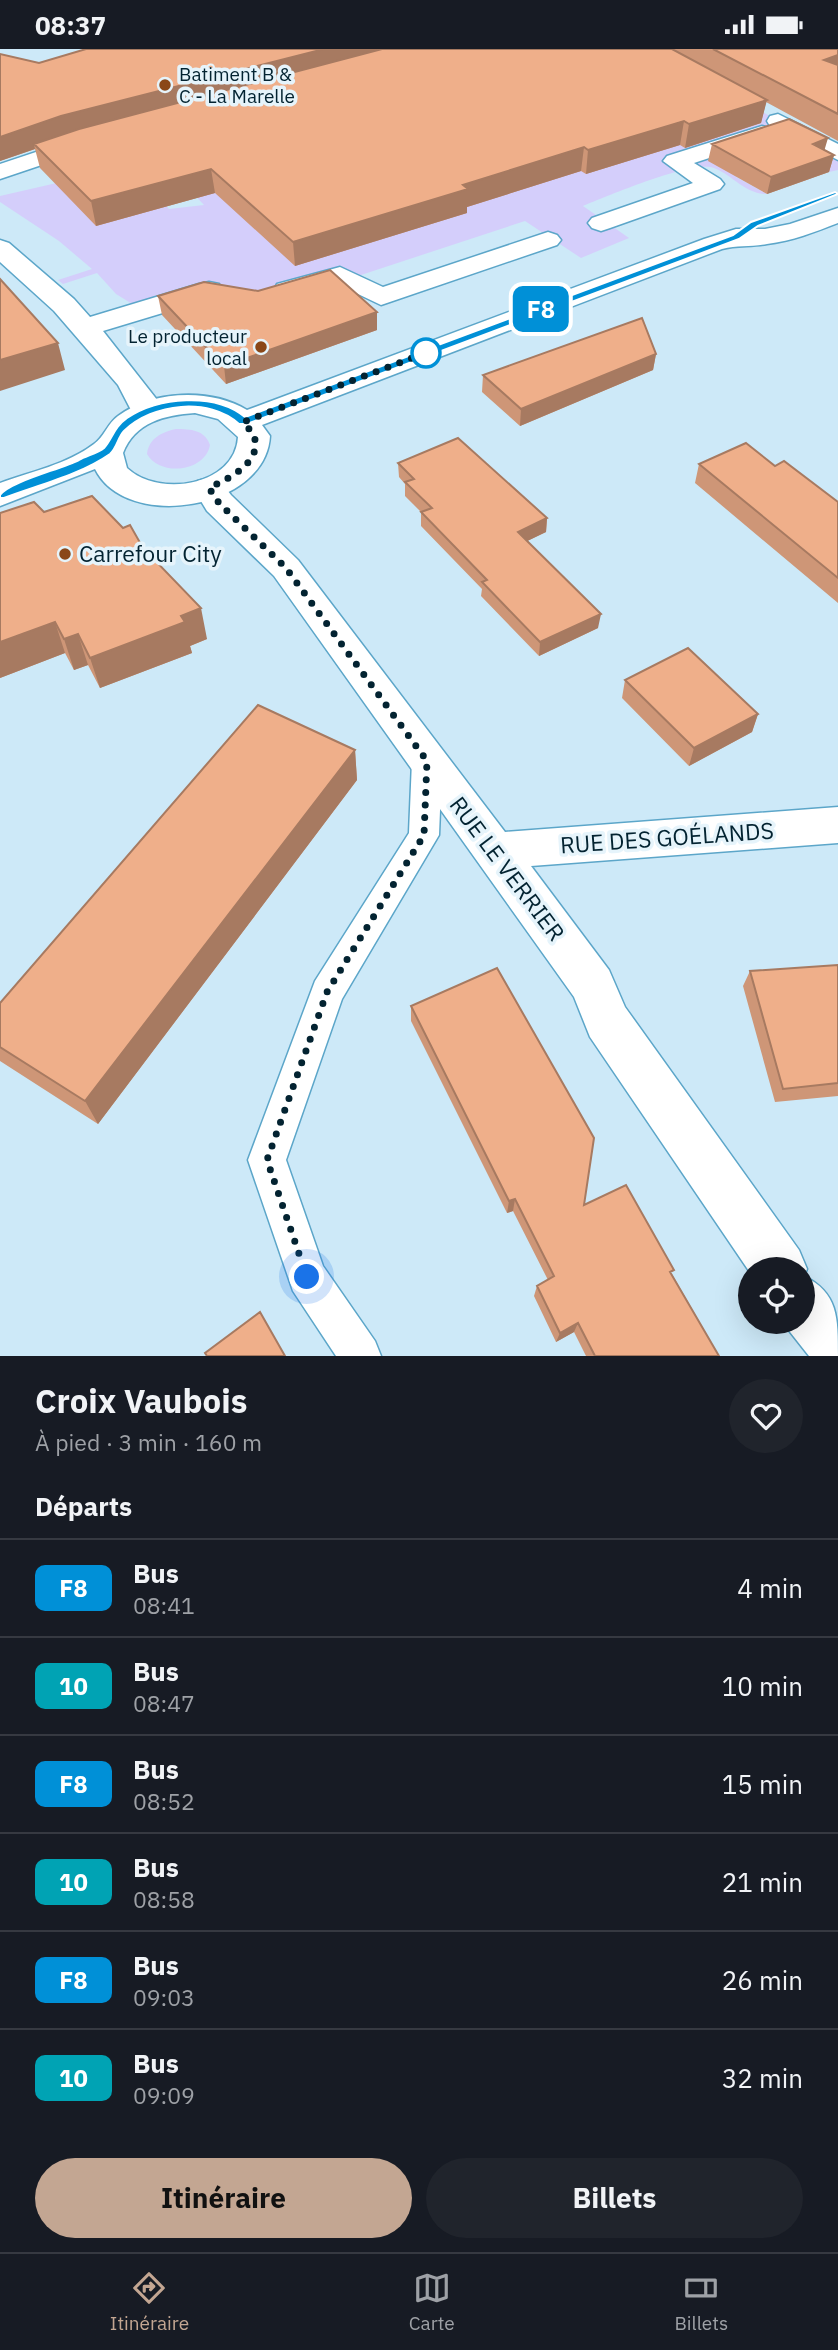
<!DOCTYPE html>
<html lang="fr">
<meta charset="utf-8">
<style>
body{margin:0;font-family:"IBM Plex Sans",sans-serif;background:#20242c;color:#f1f3f6;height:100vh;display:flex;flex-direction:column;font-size:26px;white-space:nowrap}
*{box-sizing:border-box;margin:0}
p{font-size:23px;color:#9ea1a6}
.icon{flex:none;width:38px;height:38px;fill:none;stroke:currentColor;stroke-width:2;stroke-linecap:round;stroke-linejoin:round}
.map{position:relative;height:1307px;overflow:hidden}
.drawer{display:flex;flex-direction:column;background:#171b24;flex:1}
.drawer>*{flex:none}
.badge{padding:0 14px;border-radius:10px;font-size:24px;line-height:46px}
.tools{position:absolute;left:738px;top:1208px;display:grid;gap:14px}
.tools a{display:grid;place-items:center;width:77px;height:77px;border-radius:50%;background:#171b24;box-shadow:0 7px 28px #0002;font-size:35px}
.you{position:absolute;width:35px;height:35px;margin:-18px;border:5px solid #fff;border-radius:50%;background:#1a73e8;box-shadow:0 0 0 10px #1a73e833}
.map>.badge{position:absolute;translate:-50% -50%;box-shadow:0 0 0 4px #fff}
h2{padding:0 35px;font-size:26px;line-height:63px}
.round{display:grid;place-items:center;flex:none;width:74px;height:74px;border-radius:37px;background:#20242c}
.summary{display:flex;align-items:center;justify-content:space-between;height:119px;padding:0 35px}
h1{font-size:33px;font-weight:800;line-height:52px}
.primary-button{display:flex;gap:14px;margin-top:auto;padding:14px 35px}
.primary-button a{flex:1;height:80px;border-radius:42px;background:#c3a692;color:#111;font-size:28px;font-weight:800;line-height:80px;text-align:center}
.primary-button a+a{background:#20242c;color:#f1f3f6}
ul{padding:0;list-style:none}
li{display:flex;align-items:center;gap:21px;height:98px;padding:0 35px;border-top:2px solid #363941}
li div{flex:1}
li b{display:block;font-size:26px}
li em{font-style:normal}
li .badge{min-width:77px;font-weight:700;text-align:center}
.status{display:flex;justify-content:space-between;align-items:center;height:49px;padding:0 35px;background:#171b24;direction:ltr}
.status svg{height:19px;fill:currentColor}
.menu{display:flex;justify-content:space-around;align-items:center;height:98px;border-top:2px solid #363941;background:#171b24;font-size:19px;color:#9ea1a6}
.menu a{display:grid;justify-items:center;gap:4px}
.menu .selected{color:#c3a692}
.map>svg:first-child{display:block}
.green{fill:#d4cefb;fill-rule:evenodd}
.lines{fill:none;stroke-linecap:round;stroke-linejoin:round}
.lane-casing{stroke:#5ca6c9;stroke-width:3}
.street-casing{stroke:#5ca6c9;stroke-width:3}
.secondary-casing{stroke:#5ca6c9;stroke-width:3}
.lane{fill:#fff;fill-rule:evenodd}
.street{fill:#fff;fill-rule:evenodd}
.secondary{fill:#fff;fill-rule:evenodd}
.wall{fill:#ce9677}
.shaded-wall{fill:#a77a61}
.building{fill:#efaf8a;stroke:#a77a61;stroke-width:2}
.line{fill:#0090d7;stroke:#fff;stroke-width:2}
.walk{stroke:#032331;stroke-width:7;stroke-dasharray:0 12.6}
.poi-dot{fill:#8a4718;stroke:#e6f4fb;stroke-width:2.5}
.stop-dot{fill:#fff;stroke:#0090d7;stroke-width:3.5}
.labels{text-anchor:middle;stroke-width:7;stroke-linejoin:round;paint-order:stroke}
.far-poi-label{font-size:19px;fill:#032331;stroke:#e6f4fb;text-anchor:start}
.poi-label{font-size:23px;fill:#032331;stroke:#e6f4fb;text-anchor:start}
.street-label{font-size:23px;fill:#032331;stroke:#e6f4fb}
</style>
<div class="status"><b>08:37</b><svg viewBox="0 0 49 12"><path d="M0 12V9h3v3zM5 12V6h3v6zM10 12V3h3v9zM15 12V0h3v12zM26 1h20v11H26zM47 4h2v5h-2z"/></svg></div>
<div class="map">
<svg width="838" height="1307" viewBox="0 0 838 1307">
<rect width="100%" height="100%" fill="#cde9f8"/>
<path class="green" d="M702,30L838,104V121L829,123L798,106L736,128L767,145C745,145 734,127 714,119C692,111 608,147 583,157L629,189L581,209L525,172L358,227L339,226L259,250L142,261L116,245L97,224L63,235L58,231L92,220L59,192L0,153V147L61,133ZM184,135L204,156L169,160L153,143Z
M176,380C191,380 205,381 210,396C205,423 160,428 147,405C149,389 162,383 176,380Z"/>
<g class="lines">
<defs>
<path id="lane" d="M427,700L437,704L442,712L439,786L342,950L286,1111L323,1217L375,1292L381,1307H336L293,1242L248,1111L315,932L409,784L412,712L417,704Z"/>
<path id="street" d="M778,65L838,95V111L770,77L767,72L770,67Z
M762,77L770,79L773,84L770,89L694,114L720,130L724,135L720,140L610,179L601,182L592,179L588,174L592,169L693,134L663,112L667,107Z
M87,86L95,88L98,93L95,98L0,130V115Z
M548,183L557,186L561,191L557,196L381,256L337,235L287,249L277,247L274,241L277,235L340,218L383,238Z
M0,191L9,194L74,250L90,268L199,235L209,233L219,235L222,241L219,247L103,282L165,361L161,367L150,370L139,367L131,361L118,336L54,262L0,213Z
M209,429L220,432L231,446L298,511L505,783L838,758V794L531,817L609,921L625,958L799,1201L807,1220L804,1227C838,1244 838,1268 838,1307H809L783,1274L803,1272V1220H751V1225L590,988L574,948L274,527L207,462L193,439L198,432Z"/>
<path id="secondary" d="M838,159V174C815,183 792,192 767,195C751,198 738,196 722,200L262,376L270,387C266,461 126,483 95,420L0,457V434C30,423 68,415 94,395C104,388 108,374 118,367C152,341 211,339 247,361L704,190L736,180H765L790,175ZM195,364L218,370L238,388C235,437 159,449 127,419L123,404C135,373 165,366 195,364Z"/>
</defs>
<use href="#lane" class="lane-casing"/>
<use href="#street" class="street-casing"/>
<use href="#secondary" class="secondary-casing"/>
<use href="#lane" class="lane"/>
<use href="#street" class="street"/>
<use href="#secondary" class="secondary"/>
</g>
<path class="wall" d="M86,0H838V92L766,53L761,74L685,99L680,96L586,125L581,122L467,158V164L295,217L215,144L96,177L40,119L35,100L0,112V5L39,14Z
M712,95L825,101L834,106L829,123L767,145L708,112Z
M158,247L377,263V281L226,335L162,266Z
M656,305L653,321L520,377L482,343L483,326Z
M398,414L547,469L546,483L527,492L598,579L539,607L481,547L482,540L421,477V463L405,447V435L399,428Z
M699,415L775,417L838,453V554L695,434Z
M44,463L143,499L207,590L190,597L192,604L100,639L88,616L74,621L65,604L0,629Z
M625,631L758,665L752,683L689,717L622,649Z
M355,701L357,731L98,1075L0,1012V954Z
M838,916V1047L775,1053L743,937L750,922Z
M411,957L584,1156L672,1225L719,1307H586L574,1283L556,1293L534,1247L537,1237L548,1231L513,1162L507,1164L411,972Z"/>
<path class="shaded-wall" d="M324,0H405L34,95L35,100L0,112V88L61,67Z
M838,6V27L824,11Z
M767,51L761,74L685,99L689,75Z
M684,72L680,96L586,125L588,101Z
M828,89L823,106L813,95Z
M584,98L581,122L467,158V164L295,217L293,193L463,136Z
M834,106L829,123L767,145L771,128Z
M211,120L215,144L96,177L91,152Z
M377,263V281L226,335L224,317Z
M58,294L65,321L0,342V311Z
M656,305L653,321L520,377L521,360Z
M547,469L546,483L517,497L518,483Z
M201,559L207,590L190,597L192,604L100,639L90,609L181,567Z
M601,565L598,579L539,607L540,593Z
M55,573L65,604L0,629V593Z
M78,585L88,616L74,621L64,590Z
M758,665L752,683L689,717L694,699Z
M355,701L357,731L98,1075L85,1052Z
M515,1150L513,1162L507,1164L509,1152Z
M578,1274L574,1283L556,1293L560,1284Z"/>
<path class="building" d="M86,0H324L61,67L0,88V5L39,14Z
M382,0H672L767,51L689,75L684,72L588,101L584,98L463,136L468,140L293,193L211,120L91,152L34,95L79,80Z
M713,0H838V6L824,11L838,16V65Z
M789,70L828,89L813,95L834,106L771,128L712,95Z
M330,221L377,263L224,317L158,247L204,233L258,242Z
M0,230L58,294L0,311Z
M642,269L656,305L521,360L483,326Z
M458,389L547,469L518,483L601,565L540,593L482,533L487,531L421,463L432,459L405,433L414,430L398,414Z
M746,394L775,417L784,412L838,453V529L699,415Z
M92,447L123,479L130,476L143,499L201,559L181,567L185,573L90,609L78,585L64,590L55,573L0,593V464L34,453L44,463Z
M688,599L758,665L694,699L625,631Z
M258,656L355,701L85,1052L0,998V954Z
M838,916V1034L783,1040L750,922Z
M497,919L594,1089L584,1156L626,1136L674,1221L670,1223L719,1307H595L578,1274L560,1284L537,1237L554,1227L515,1150L509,1152L411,957Z
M260,1263L285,1307H207L205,1304Z"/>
<path class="line" d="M835,143L838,145L758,177L739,190L247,375H239C209,348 153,354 124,382C118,388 117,399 110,405C80,426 38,436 4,449H0V446C9,433 58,421 79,411C86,407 98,404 104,399C113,389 113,379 127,369C158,348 215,343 245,368L733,186L751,173Z"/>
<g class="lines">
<path class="walk" d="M307,1228L267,1111L327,943L424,786L427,712L286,519L219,454L209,439C227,430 263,414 254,387C252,382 246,377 243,373L428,303L426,304"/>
</g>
<g class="poi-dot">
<circle cx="165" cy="36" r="7"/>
<circle cx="261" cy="298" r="7"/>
<circle cx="65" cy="505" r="7"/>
</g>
<circle class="stop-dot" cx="426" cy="304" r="14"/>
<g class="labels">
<g class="far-poi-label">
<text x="179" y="32">Batiment B &amp;<tspan x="179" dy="22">C - La Marelle</tspan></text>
<text x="247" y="294" text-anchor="end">Le producteur<tspan x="247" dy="22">local</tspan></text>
</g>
<g class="poi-label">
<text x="79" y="513">Carrefour City</text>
</g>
<g class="street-label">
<text transform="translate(667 789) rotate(-4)" y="8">RUE DES GOÉLANDS</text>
<text transform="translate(507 820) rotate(53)" y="8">RUE LE VERRIER</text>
</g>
</g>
</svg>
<div class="tools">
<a><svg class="icon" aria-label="locate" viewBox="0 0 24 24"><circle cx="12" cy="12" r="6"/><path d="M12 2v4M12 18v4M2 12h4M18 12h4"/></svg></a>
</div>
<div class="you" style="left:307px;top:1228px"></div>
<b class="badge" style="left:541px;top:260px;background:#0090d7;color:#fff">F8</b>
</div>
<section class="drawer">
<div class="summary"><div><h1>Croix Vaubois</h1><p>À pied · 3 min · 160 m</p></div><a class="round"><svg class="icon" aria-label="heart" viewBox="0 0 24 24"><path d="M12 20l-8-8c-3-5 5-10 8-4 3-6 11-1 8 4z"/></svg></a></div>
<h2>Départs</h2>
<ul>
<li><span class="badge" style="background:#0090d7;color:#fff">F8</span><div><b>Bus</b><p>08:41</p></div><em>4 min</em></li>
<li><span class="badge" style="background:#00a3b4;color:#fff">10</span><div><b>Bus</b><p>08:47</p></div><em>10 min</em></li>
<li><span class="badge" style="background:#0090d7;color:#fff">F8</span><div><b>Bus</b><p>08:52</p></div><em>15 min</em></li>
<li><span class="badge" style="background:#00a3b4;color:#fff">10</span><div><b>Bus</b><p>08:58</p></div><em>21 min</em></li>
<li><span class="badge" style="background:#0090d7;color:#fff">F8</span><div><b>Bus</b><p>09:03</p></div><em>26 min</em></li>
<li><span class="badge" style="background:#00a3b4;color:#fff">10</span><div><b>Bus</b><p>09:09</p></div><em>32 min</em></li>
</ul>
<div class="primary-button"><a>Itinéraire</a><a>Billets</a></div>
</section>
<nav class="menu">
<a class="selected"><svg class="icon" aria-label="directions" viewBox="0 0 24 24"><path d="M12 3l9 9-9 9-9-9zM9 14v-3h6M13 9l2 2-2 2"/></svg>Itinéraire</a>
<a><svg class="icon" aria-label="map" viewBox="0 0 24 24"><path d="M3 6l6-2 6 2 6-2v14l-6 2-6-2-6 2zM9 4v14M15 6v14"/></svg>Carte</a>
<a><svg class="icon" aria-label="tickets" viewBox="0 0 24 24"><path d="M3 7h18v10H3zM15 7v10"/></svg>Billets</a>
</nav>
